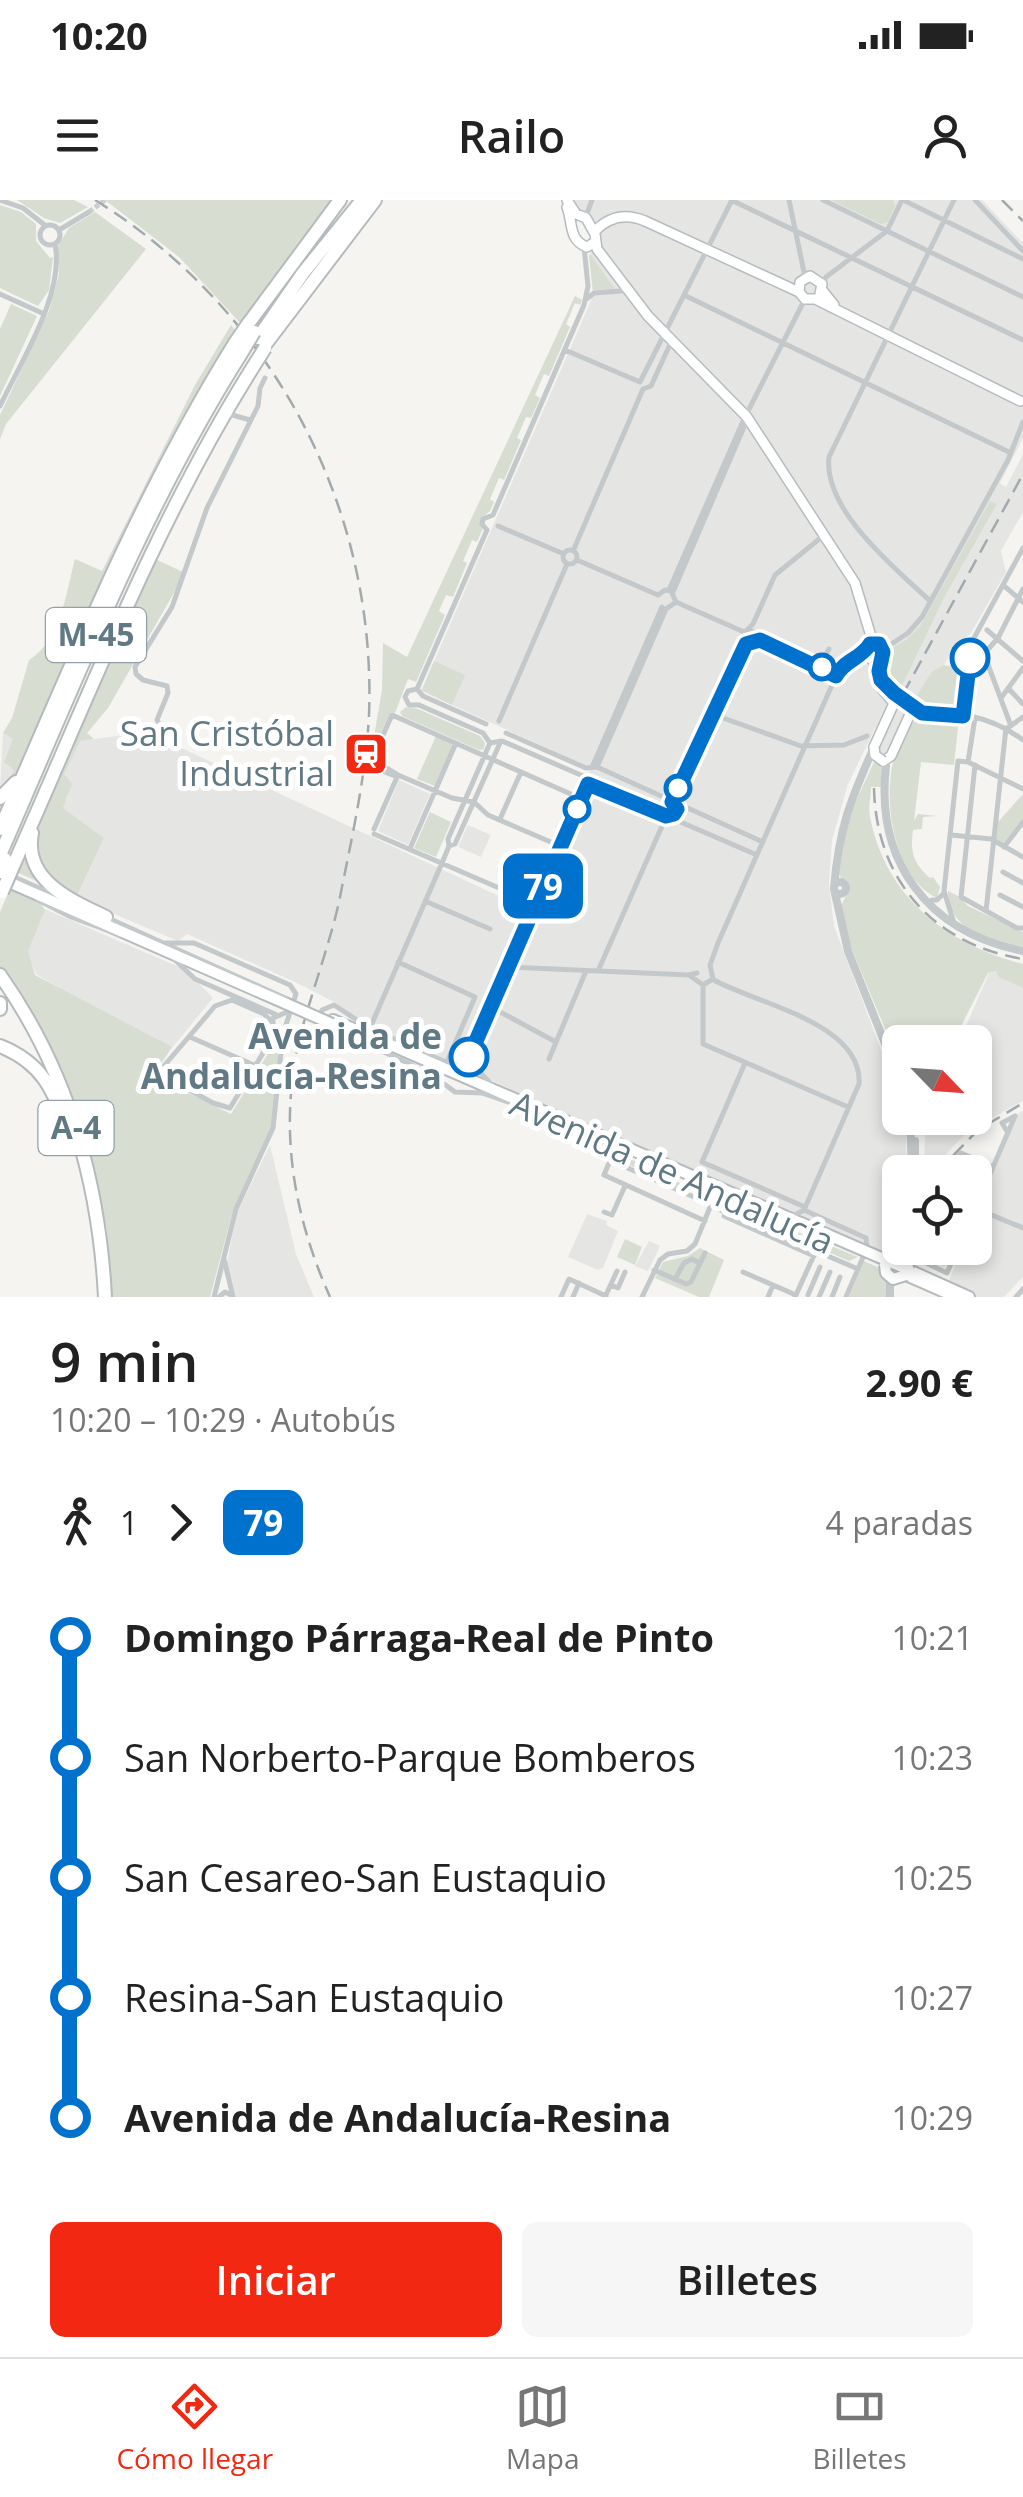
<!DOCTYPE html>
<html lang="es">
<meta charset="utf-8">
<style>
body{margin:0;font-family:"Open Sans",sans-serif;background:#f6f6f6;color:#222;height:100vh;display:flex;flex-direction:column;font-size:38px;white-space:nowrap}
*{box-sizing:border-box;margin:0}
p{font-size:32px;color:#767676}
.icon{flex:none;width:55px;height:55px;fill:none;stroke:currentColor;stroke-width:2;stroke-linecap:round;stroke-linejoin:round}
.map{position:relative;height:1097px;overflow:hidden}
.drawer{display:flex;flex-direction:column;background:#fff;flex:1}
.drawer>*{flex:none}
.badge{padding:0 20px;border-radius:15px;font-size:35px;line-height:65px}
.needle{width:65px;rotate:115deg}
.tools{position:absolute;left:882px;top:825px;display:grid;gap:20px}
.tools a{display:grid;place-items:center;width:110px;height:110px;border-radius:15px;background:#fff;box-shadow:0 5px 15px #0003;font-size:50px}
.map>.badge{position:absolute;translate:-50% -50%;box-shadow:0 0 0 5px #fff}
.legs{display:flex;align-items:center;gap:15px;height:110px;padding:0 50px;font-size:32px}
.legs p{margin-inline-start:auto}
.headline{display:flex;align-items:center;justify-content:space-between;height:170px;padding:0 50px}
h1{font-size:55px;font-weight:600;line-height:75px}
.button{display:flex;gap:20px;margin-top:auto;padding:20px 50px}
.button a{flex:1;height:115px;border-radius:15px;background:#f22813;color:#fff;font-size:40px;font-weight:600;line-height:115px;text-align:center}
.button a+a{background:#f6f6f6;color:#222}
ul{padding:0 50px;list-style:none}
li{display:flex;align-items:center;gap:35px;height:120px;font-size:38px}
li i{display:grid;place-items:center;width:15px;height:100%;margin:0 12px;background:currentColor}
li i::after{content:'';width:25px;height:25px;margin:-12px;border:8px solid;border-radius:50%;background:#fff}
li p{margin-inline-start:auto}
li:first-child i{background:linear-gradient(#0000 50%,currentColor 0)}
li:last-child i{background:linear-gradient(currentColor 50%,#0000 0)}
.status{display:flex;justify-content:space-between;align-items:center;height:70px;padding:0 50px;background:#fff;direction:ltr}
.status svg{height:28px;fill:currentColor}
header{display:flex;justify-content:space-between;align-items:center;height:130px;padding:0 50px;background:#fff;font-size:45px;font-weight:600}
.tab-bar{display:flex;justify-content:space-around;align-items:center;height:140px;border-top:2px solid #e0e0e0;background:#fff;font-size:28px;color:#767676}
.tab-bar a{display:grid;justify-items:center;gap:5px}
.tab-bar .selected{color:#f22813}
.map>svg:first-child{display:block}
.built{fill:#e5e6e4}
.green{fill:#d7ddd1}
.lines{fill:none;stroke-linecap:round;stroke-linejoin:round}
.minor-tunnel{stroke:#c9cfd0;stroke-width:5;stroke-dasharray:5 2.5;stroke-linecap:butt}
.secondary-casing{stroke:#b5bcbf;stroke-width:12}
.primary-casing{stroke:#b6bbbe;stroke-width:14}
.motorway-casing{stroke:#b5babc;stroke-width:16}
.minor{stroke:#c3c8ca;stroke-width:5}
.tertiary{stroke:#c3c8ca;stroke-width:8}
.secondary{stroke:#fff;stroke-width:9}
.primary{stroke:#fff;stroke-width:10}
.motorway{stroke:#fff;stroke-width:12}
.rail{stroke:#a1aaae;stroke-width:2.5;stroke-dasharray:15 8;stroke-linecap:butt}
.secondary-bridge-casing{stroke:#b5bcbf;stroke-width:12;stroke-linecap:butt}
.primary-bridge-casing{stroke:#b6bbbe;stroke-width:14;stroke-linecap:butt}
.motorway-bridge-casing{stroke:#b5babc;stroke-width:16;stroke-linecap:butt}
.tertiary-bridge{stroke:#c3c8ca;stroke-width:8}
.secondary-bridge{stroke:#fff;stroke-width:9}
.primary-bridge{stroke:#fff;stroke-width:10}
.motorway-bridge{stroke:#fff;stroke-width:12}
.line-1-casing{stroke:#fff;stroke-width:22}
.line-1{stroke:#0072ce;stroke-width:15}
.stop-1-dot{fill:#fff;stroke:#0072ce;stroke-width:5}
.labels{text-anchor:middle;stroke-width:10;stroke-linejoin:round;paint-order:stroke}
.shield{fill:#fff;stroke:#90a1a9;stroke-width:2.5}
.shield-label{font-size:32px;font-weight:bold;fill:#617984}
.poi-label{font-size:35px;fill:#617984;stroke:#fff;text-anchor:end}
.stop-label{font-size:35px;font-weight:bold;fill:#617984;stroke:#fff;text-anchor:end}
.street-label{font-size:35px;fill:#617984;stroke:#fff}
</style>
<div class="status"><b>10:20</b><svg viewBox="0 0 49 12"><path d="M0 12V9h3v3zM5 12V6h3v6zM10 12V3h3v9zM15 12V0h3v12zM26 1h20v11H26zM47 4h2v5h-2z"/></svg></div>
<header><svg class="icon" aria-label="menu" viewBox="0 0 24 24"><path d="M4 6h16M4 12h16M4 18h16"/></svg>Railo<svg class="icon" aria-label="person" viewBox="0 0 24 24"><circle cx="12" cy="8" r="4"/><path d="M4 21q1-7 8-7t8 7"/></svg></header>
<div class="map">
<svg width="1023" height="1097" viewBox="0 0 1023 1097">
<rect width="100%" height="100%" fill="#f5f4f0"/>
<path class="built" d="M573,0H982L1023,43V238L1000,283L1006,287L1023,254V312L1001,351L1006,372L971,433L950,454L944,465L932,471L885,554L870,548L943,400L997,305L913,451L848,584L832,640L829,684L834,726L899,897L900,918H904L906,925V972H900L897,1050L882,1057L360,821L336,803L297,783L187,734L178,741L76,698L104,638L62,608L68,597L64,574L73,550L79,541L147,532L529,710L591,568L421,491L593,96L589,55L597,46Z
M3,533L14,539L15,570L7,585L0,589Z
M399,580L430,594L408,645L378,631Z
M468,625L491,635L481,657L458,647Z
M45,709L186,770L213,798L171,849L109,818L36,774L26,750Z
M1023,765V901L968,931L934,967L924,962L926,918H975V842H959L989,773Z
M1023,911V1077L1004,1097H977L948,1083L962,1048H975V1017L1017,914Z
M270,945L296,1054L314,1097H235L226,1069L236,1015Z
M587,1014L607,1021L606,1025L618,1031L603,1068L598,1070L568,1057Z
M649,1041L660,1046L648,1071L635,1066Z"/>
<path class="green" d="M17,0H74L88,7L60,23L44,18Z
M105,0H337L243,126L179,57Z
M831,0H893L895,6L888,22L881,24Z
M0,5L21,12L36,24V41L50,58L53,57L49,90L38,106L0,88Z
M95,12L146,49L6,224L0,239V215L49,111L59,74L57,47L69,28Z
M589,55H591L615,89L593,90Z
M575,96L582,100L580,105L575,103L566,124L570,127L549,176L544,174L535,195L540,198L531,218L526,217L517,238L521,240L504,280L499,278L490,299L494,302L490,311L482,318L483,328L477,342L472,340L463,361L467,363L453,397L446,395L439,411L445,415L416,482L408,479L395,513L391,512L371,554L382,490L383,443L407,457Z
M11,104L37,116L0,196V129Z
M231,125L238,134L0,621V589L7,585L14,570L4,562L13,539L3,533L12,518L29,460C61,440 66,393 75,359L102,371L195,185Z
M990,301L997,304L943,400L899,492L891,487L882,473L887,451L906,440L921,425Z
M155,359L183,372L179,384L108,508L87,533L94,539L80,541L64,574L72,584L63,608L104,638L76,698L16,672Z
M434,461L465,475L452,505L422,490Z
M944,465L964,469L959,509L954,512L916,507L913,502L932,471Z
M406,507L418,509L480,536L485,543L484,549L479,550L402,516L400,512Z
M921,516L959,518L954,565L921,562L914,621L918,614L937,616L923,617L922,629L913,630C910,652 913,663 930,678L933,677L940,687L937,698C884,675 871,548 921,516Z
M436,536L454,545L435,586L417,579Z
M874,562L882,563L881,587H871C871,597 868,608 870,617C886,698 947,744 1023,764V788L999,777L996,771L988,773L953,842H900V864L850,745L841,706L848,691L839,674L848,618Z
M1023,594V619L1003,644L996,639L998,622Z
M430,612L451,622L436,657L414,648Z
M11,686L41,704L45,710L28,751L35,775L172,847L153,876L231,914L280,834L274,918L267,941L232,1014L210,1097H110L107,1031L91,954L51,850L24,799L0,768V712Z
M948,691L958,696L968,706L1023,732V747C991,739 948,732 948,691Z
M612,950L680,983L678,988L610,956Z
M722,1001L858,1057L849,1061L720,1005Z
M625,1039L642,1047L635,1065L617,1057Z
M700,1048L724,1060L709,1097H699L655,1078L663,1062L688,1056Z
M915,1048H952L944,1066L918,1055Z
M864,1061L877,1067L892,1087L890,1097H849Z"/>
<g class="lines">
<path class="minor-tunnel" d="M89,12L105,0"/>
<defs>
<path id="secondary" d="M567,0L576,14L586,18L595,34L597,49L648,116L747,217L855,383L873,443L883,448C881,467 872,474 891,491
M567,7C573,22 568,40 587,47L595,42
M594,32C609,16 626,13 645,21L799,92L805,99H815L1020,201
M822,90L834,105
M799,92L800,82L810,76L822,84L820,94
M873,443L867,447V454L871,459H879
M874,547L894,503L882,489
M883,561L891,556L911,512L910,505"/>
<path id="primary" d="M4,680L287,804
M333,820L849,1044
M956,1097L906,1075L909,1070L969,1097"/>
<path id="motorway" d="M248,124L340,0
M258,138L303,73L362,0
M264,146L375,0
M0,598L16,582
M0,629C72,464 139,297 235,143
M32,633C23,680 70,700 106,717
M0,655C75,484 142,310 242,152
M14,664C89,496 155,323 253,167
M0,775C67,870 99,981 105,1097
M0,803V809
M0,846C48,865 55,897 72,942"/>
</defs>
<use href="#secondary" class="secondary-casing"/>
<use href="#primary" class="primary-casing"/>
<use href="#motorway" class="motorway-casing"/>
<path class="minor" d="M0,0L23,8L46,26
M731,0L1023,140
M789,0L805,77
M823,0L1023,97
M903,0L1023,59
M975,0L1023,51
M586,16L592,0
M40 35a10 10 0 1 1 20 0a10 10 0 1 1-20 0Z
M59,30L89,12
M822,84L826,77L887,31L902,0
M0,94L42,113
M686,96L1011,253
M588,98L594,93L621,91
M565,150L640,182
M640,182L732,0
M0,206C21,161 65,94 55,44
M229,214L250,220
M498,326L564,354
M487,330L482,324L483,319L493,315L584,105L588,86L584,47
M563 357a7 7 0 1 1 14 0a7 7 0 1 1-14 0Z
M573,351L643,189L651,186L672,140
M577,360L658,395
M1003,385L1023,402
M669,390L744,219L805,99
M673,392L747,220
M930,401C895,368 823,310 829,257L954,0
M676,402L744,432
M747,430L753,424L775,375L823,336
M987,430L1023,461
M755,435L836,476
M749,442L742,437L747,430L754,432L753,440
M890,445L908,433L922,417L1008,260L1023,222
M984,454L1011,526
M984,454L998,438L1023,389
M819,466L829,449
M1008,488L1023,504
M417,489L487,330
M417,489L423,496L486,524
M417,489L408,491L405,497L409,505H419
M1001,498L1023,468
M419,505L483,533L490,543L502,541L583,576L589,584L664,615
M913,507C929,518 951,513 970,516C989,520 1007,528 1023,540
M712,514L801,546L844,545L867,536
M963,516L974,438L1023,348
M499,521L567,364
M1009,527L1023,517
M506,533L586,568
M168,541L157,520L168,493L167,486L143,480L136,474L135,467L172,407L207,308L258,206L260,188L265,178
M371,562L392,515L582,599
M968,562L975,518
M593,565L662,407
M975,565L961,697L1017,728H1023
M597,567L666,409L676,402L671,391L665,390L658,395
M586,568L597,567L763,642
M672,602L744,440
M669,617L757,655
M500,619L521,572
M374,629L398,575L375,561L371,562L372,567L395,576L398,575L452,598L474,602L488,615L560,646
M374,634L506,691
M951,635L991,639L1023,657
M411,646L456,543
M449,646L455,644L500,543
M1004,647L1023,622
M1003,672L1023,683
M12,676L57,696
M1000,695L1023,707
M38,700L71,717L120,735
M932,700H937L943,694
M425,701L490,729
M986,711L1006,528
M108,718L285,798
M953,720L944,691L958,561L968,562L1023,589
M165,743H194L290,785L296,794L283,834L273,928L236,1009L214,1097
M175,760L195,779L277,815
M398,762L475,797L447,862
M508,767L689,775L697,773
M598,771L666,617
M689,775L703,785L713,779L710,765L718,743L836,476L843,464L866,450
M714,780C757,804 863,823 859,884L804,1010L791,1017
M703,785V844L848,907
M232,800L215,806L158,873L213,903L230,908L278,828
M232,800L264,814L272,822
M491,807L556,842
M370,828L442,663L449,646L448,639L490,543
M273,834V818L287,812
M190,837L256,866
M549,859L586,771
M745,863L702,962L805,1007
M466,865L589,584
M491,884L476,868L458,867L422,852L366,826L334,805L322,810L317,828C329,841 353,839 370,846C400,859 430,872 455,892L482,893L511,903
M1008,933L1002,923L1015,916
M989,976L956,962V958L961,953L993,967
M701,987L712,995L713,1000
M716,1002L727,997
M711,1006L858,1069
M975,1008L1023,1028
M975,1009L1015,916
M804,1010L866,1038L867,1048L846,1097
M604,1012L612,1015L625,986
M724,1016L814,1056
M705,1021L604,975L609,963L614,962L710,1004
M913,1048L922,1061L947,1073L958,1048
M224,1059L233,1097
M654,1070L686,1084L691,1082L705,1053
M743,1072L796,1095
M675,1079L684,1063L692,1059L699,1063
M611,1085L618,1088L625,1072
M808,1095L820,1067
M219,1097L225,1092L231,1095
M561,1097L569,1079L606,1096
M573,1097L579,1083
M605,1097L617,1071
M642,1097L660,1060L668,1054L687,1051L695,1044L713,1000
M768,1097L773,1085
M795,1097L815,1053
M819,1097L830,1072
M832,1097L840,1077
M1016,1097L1023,1089"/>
<path class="tertiary" d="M883,561L886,566C875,662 928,732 1023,751
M915,968V941
M890,1078V1097"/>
<use href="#secondary" class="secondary"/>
<use href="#primary" class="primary"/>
<use href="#motorway" class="motorway"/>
<path class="rail" d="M95,0C272,110 377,307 369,515C366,577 351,641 339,702C329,746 313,788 301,833C278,924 292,1012 330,1097
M1002,0L1023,21
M903,494L1023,274
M874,588C876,679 932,744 1023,759
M937,972L978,930L1023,903
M902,1051L903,1048"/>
<defs>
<path id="secondary-bridge" d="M891,491L910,505
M874,547L875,555L883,561"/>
<path id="primary-bridge" d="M287,804L332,824
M849,1044L909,1070
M895,1057L904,1058L909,1070
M885,1065L886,1073L893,1079L906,1075"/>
<path id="motorway-bridge" d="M235,143L248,124
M242,152L254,132
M253,167L265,148
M0,672L5,659
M2,692L14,664"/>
</defs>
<use href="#secondary-bridge" class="secondary-bridge-casing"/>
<use href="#primary-bridge" class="primary-bridge-casing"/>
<use href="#motorway-bridge" class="motorway-bridge-casing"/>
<path class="tertiary-bridge" d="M834 688a6 6 0 1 1 12 0a6 6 0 1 1-12 0Z
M834,688C839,628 850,601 874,547
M834,689L848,751L900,881
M910,918L912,972"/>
<use href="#secondary-bridge" class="secondary-bridge"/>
<use href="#primary-bridge" class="primary-bridge"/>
<use href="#motorway-bridge" class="motorway-bridge"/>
</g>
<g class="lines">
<defs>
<path id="line-1" d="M469,857L588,584L666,616L674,614L677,609L672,602L746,444L760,440L836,476C844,460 861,459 870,444H879L883,452L879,471L881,480L894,493L922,513L963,516L970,458"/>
</defs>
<use href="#line-1" class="line-1-casing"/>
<use href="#line-1" class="line-1"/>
</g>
<defs>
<symbol id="station-square" viewBox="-11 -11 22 22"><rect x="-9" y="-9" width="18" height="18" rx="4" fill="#f22813" stroke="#fff"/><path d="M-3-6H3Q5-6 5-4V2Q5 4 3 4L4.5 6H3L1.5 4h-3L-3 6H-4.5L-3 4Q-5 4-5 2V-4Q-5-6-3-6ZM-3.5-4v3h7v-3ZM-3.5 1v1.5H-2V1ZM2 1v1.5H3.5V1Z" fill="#fff"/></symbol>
</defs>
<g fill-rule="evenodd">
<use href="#station-square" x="341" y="529" width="50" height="50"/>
</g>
<g class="stop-1-dot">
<circle cx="970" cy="458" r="18"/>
<circle cx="822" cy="467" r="12"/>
<circle cx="678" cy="588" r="12"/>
<circle cx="577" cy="609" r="12"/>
<circle cx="469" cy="857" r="18"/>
</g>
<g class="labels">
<g class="shield">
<rect x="46" y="408" width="100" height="54" rx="8"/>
<rect x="38.5" y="901" width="75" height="54" rx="8"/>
</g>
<g class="shield-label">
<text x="96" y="446">M-45</text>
<text x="76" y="939">A-4</text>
</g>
<g class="poi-label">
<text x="334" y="546">San Cristóbal<tspan x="334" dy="40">Industrial</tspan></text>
</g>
<g class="stop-label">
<text x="442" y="849">Avenida de<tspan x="442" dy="40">Andalucía-Resina</tspan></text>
</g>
<g class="street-label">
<text transform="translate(672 973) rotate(24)" y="12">Avenida de Andalucía</text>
</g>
</g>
</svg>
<div class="tools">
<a><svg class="needle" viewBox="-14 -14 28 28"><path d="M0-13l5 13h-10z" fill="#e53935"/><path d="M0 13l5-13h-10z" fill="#767676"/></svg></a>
<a><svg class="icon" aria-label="locate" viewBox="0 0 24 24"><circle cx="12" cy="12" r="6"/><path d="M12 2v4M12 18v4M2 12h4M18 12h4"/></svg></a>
</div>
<b class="badge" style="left:543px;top:686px;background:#0072ce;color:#fff">79</b>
</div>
<section class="drawer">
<div class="headline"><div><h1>9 min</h1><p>10:20 – 10:29 · Autobús</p></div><b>2.90 €</b></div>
<div class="legs"><svg class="icon" aria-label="walk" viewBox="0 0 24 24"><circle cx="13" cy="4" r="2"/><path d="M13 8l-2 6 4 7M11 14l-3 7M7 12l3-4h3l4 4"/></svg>1<svg class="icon" aria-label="forward" viewBox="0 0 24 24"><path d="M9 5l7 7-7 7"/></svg><b class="badge" style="background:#0072ce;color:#fff">79</b><p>4 paradas</p></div>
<ul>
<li><i style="color:#0072ce"></i><b>Domingo Párraga-Real de Pinto</b><p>10:21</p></li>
<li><i style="color:#0072ce"></i><span>San Norberto-Parque Bomberos</span><p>10:23</p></li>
<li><i style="color:#0072ce"></i><span>San Cesareo-San Eustaquio</span><p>10:25</p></li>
<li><i style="color:#0072ce"></i><span>Resina-San Eustaquio</span><p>10:27</p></li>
<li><i style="color:#0072ce"></i><b>Avenida de Andalucía-Resina</b><p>10:29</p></li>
</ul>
<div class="button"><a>Iniciar</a><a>Billetes</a></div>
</section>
<nav class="tab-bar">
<a class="selected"><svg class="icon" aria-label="directions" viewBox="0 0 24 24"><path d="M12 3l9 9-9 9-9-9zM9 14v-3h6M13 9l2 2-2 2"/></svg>Cómo llegar</a>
<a><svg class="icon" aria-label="map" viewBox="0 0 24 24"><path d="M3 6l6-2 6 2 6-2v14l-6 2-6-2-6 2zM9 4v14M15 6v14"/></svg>Mapa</a>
<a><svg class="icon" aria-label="tickets" viewBox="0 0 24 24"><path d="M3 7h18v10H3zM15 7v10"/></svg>Billetes</a>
</nav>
